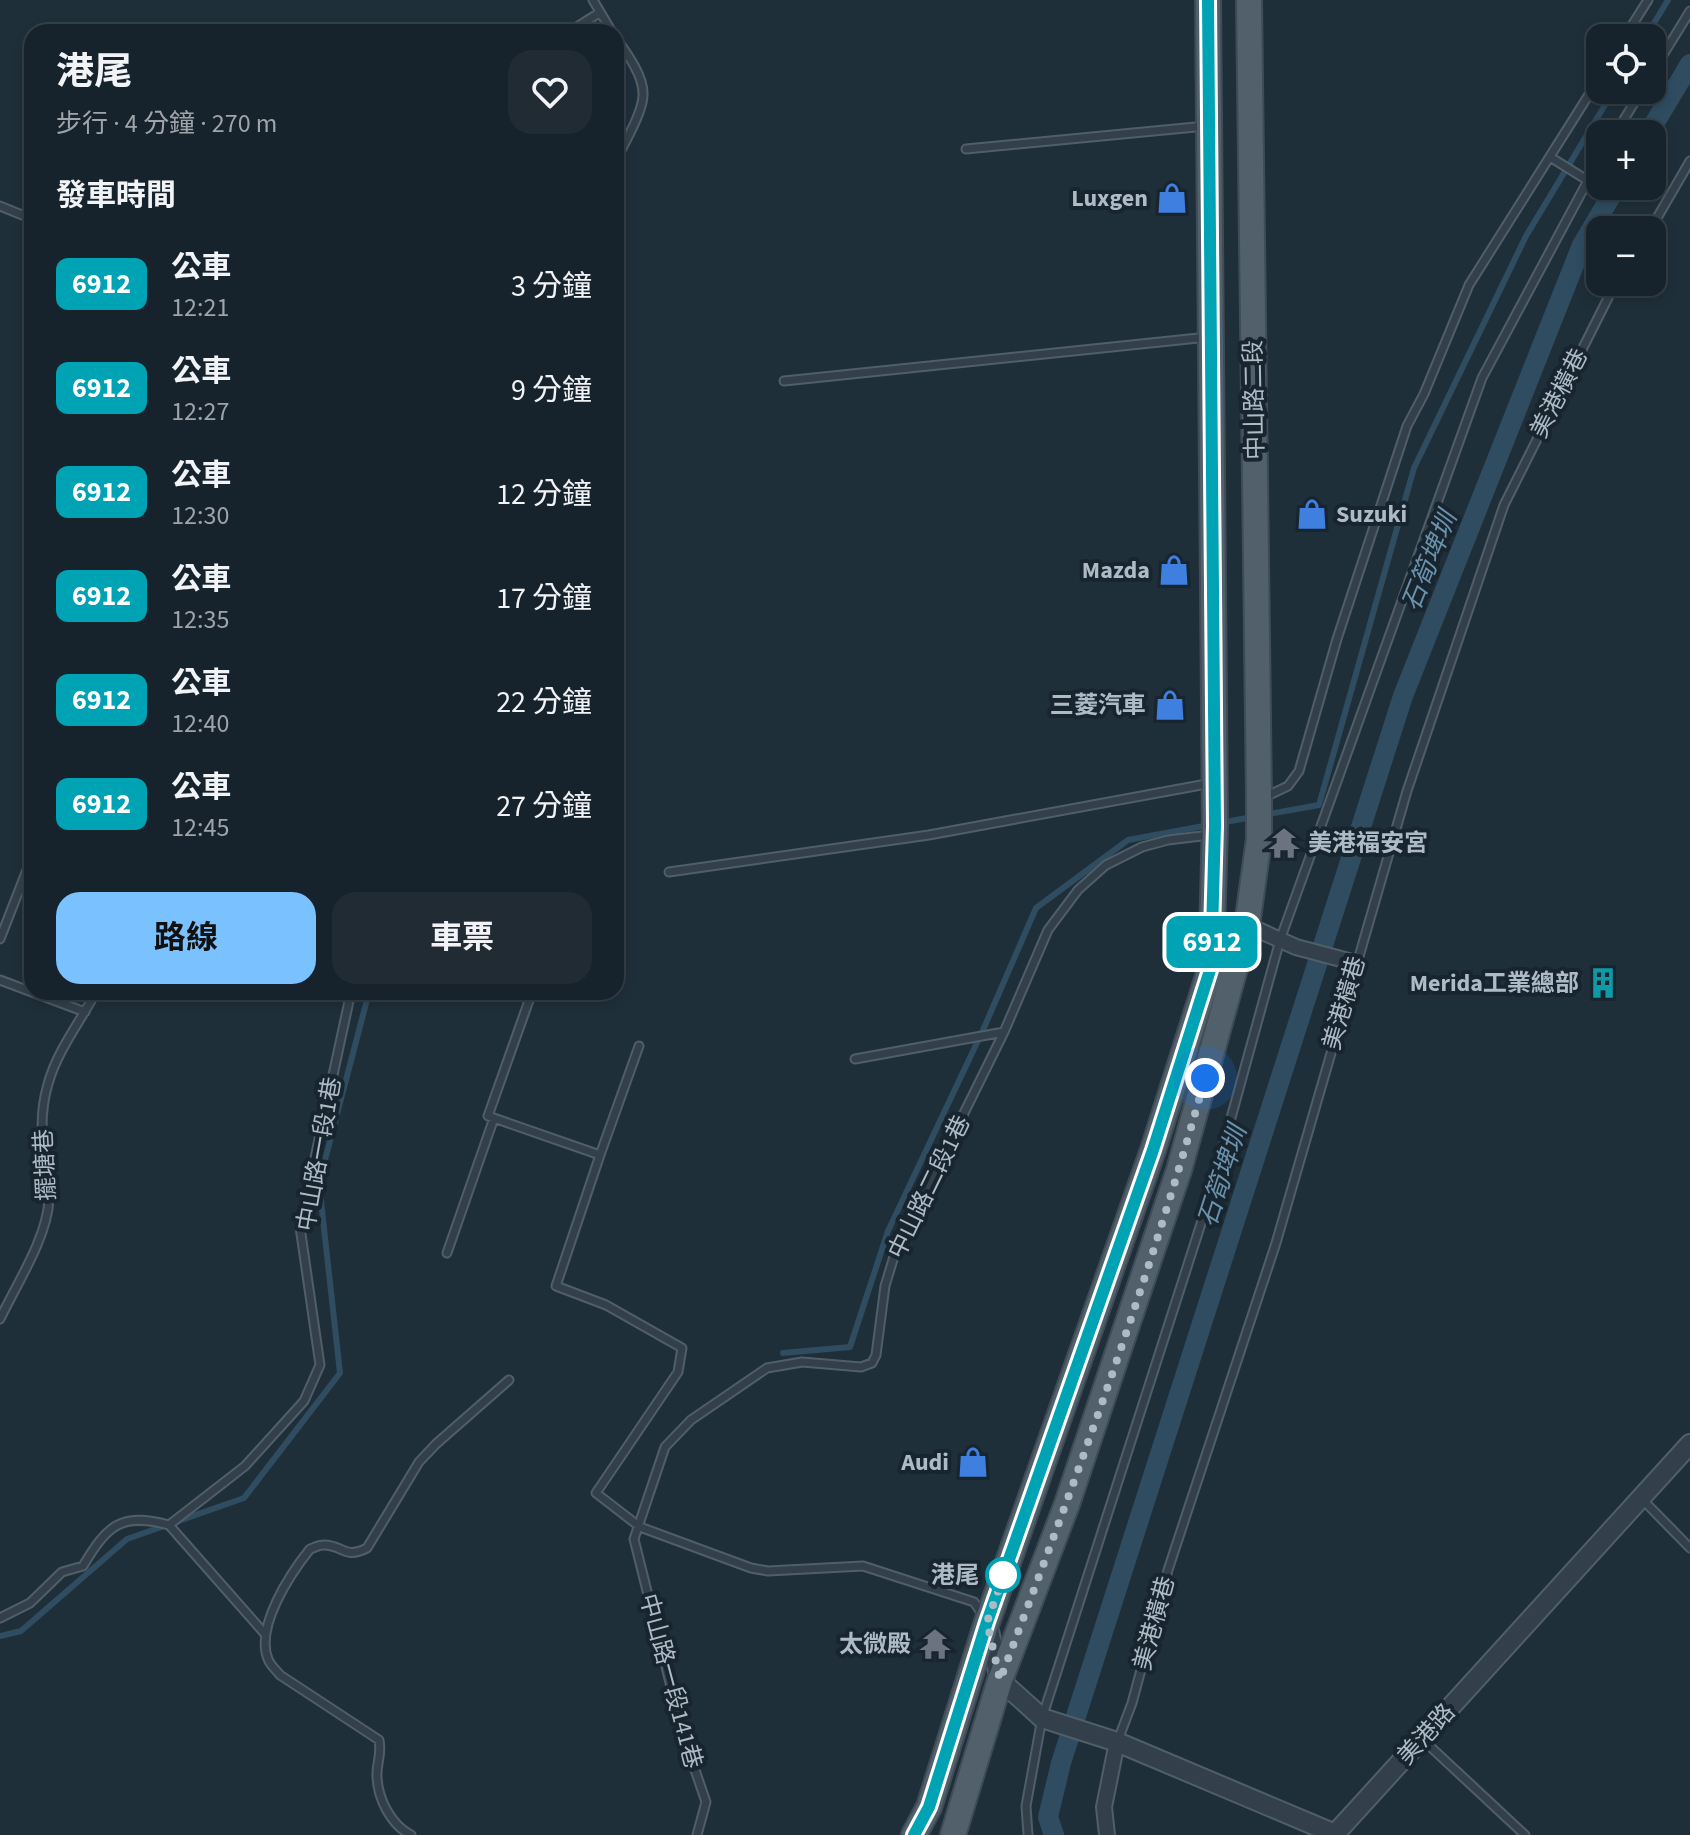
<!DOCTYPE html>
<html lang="zh-TW">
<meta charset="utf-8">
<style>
body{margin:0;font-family:"Source Sans 3","Noto Sans TC",sans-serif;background:#202b34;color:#f1f3f6;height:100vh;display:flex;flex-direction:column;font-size:30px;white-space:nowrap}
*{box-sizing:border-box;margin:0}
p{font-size:26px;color:#9ea4a9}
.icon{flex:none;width:44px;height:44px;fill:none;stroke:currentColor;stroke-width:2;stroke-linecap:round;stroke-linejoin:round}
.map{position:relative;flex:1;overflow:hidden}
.side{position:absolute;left:24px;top:24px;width:600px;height:976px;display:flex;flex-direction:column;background:#17232c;border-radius:24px;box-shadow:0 4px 12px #0003,0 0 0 2px #364048}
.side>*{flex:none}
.badge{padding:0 16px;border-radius:12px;font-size:28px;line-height:52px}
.fabs{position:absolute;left:1586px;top:24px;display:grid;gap:16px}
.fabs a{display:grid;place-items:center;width:80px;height:80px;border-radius:16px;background:#17232c;box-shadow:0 4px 12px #0003,0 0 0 2px #364048;font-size:40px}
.you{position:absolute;width:40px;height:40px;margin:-20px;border:6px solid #fff;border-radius:50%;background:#1a73e8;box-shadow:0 0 0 12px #1a73e833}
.map>.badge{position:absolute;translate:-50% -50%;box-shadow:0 0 0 4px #fff}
h2{padding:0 32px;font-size:30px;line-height:72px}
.round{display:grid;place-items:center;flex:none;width:84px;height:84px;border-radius:24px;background:#202b34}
.headline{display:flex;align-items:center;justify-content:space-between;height:136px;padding:0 32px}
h1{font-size:38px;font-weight:700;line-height:60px}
.cta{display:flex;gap:16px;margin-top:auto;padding:16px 32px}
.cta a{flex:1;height:92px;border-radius:24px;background:#7ac2ff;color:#111;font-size:32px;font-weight:700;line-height:92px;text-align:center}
.cta a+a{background:#202b34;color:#f1f3f6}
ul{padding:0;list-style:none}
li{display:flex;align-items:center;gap:24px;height:104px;padding:0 32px}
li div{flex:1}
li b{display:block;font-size:30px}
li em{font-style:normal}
li .badge{min-width:88px;font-weight:700;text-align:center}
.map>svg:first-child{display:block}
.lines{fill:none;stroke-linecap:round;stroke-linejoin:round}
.stream{stroke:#2f4c61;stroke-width:6}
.canal{stroke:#2f4c61;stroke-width:20}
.service-casing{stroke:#505e68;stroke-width:11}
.minor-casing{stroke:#505e68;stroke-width:18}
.tertiary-casing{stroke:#505e68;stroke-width:22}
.primary-casing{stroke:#3f4c57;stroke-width:28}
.service{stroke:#33404b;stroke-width:7}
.minor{stroke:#33404b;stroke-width:14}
.tertiary{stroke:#33404b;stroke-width:18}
.primary{stroke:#51606b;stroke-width:24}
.line-casing{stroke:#fff;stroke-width:18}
.line{stroke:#00a3b4;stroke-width:12}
.walk{stroke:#adbbc7;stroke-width:8;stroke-dasharray:0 14.4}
.stop-dot{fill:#fff;stroke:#00a3b4;stroke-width:4}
.labels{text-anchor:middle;stroke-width:8;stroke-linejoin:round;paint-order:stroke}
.poi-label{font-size:24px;font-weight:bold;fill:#adbbc7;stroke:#18252f;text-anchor:end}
.street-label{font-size:24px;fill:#adbbc7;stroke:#18252f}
.stop-label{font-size:24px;font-weight:bold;fill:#adbbc7;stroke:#18252f;text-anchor:end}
.water-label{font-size:26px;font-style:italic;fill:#6b92ad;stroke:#18252f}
</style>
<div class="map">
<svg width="1690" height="1835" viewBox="0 0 1690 1835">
<rect width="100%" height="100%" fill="#1f2f3a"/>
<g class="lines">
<path class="stream" d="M1645,38L1668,0
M1263,815L1319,805L1414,468L1526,236L1614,90
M1220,823L1252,817
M783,1353L850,1347L888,1231L983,1030L1036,908L1128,840L1209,825
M0,1636L21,1631L127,1539L244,1498L340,1373L319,1183L369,992"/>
<path class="canal" d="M1648,134L1690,64
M1054,1835L1048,1817L1061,1763L1403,696L1582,245L1617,186"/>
<defs>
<path id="service" d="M593,0L612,32
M569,32L599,13
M616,38C626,52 644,76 643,95C643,112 624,144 616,160
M1624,38L1648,0
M1652,73L1690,11
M1615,134L1642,90
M966,149L1206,126
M1550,157L1587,180
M0,206L32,219
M1650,230L1690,161
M784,381L1208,337
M1265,797L1288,786L1299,771L1337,639L1407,426L1424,394L1469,285L1600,77
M669,872L929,835L1212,783
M0,939L32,857
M0,980L85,1012
M532,992L488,1116L600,1155L556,1286L606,1305L682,1348L678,1372L596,1493L640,1527L751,1568L768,1571L863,1566L974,1602L984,1617
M855,1059L1004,1032
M600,1155L639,1046
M447,1253L494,1118
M0,1319C16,1285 47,1238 49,1200C50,1182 45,1163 43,1145C41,1125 42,1104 48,1084C57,1051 80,1022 96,992
M1641,1498L1690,1548
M169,1525L265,1634
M0,1618L30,1603L62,1572L83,1566C107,1526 120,1512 169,1525L245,1466L304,1401L320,1365L300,1227L351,992
M1422,1739L1525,1835
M1118,1740L1132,1703L1168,1570L1276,1243L1407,791L1504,505L1616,282
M411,1835C391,1825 378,1799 377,1777C376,1763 382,1757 379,1740L280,1675C276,1670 270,1665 268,1659C255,1627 290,1574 310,1549C314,1548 318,1545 323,1545C342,1544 344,1560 367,1548L419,1462L436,1444L509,1380
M697,1835L706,1802L683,1735L634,1539L665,1447L691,1420L767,1368L802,1362L861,1367L872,1363L876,1355L885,1286L895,1253L1004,1032L1048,930L1078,890L1106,865L1142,847L1168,840L1210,835
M1028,1835L1026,1806L1042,1718L1207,1205L1280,940L1482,378L1600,158"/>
<path id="minor" d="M1247,925L1296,947L1356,963
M1107,1835L1104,1807L1117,1742"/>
<path id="tertiary" d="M987,1622L1000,1680L1042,1718L1117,1742L1335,1834L1690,1444"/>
<path id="primary" d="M914,1835L929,1807L987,1622L1153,1150L1211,967L1215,826L1208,0
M953,1835L1000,1680L1067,1504L1179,1170L1247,925L1259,839V799L1249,0"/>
</defs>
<use href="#service" class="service-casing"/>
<use href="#minor" class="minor-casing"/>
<use href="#tertiary" class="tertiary-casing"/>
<use href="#primary" class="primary-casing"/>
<use href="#service" class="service"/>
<use href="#minor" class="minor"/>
<use href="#tertiary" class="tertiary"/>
<use href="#primary" class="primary"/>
</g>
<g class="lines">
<defs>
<path id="line" d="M914,1835L929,1807L987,1622L1153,1150L1211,967L1215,826L1208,0"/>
</defs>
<use href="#line" class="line-casing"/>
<use href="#line" class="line"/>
<path class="walk" d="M1003,1575L1008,1563L987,1622L1000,1680C1075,1482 1149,1282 1205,1078"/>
</g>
<defs>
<symbol id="shop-bare" viewBox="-9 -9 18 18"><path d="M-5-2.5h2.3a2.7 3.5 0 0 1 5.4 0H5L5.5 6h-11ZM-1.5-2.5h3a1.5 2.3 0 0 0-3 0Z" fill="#3f7fe0" stroke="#18252f" stroke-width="2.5" paint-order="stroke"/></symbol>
<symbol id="temple-bare" viewBox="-9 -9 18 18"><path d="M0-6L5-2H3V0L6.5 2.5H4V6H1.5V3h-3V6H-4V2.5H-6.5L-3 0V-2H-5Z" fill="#6b7280" stroke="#18252f" stroke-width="2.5" paint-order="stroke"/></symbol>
<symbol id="building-bare" viewBox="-9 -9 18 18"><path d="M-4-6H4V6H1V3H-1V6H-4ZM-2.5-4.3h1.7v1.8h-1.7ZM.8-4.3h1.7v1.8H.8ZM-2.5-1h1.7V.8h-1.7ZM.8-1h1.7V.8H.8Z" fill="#0f9aa8" stroke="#18252f" stroke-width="2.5" paint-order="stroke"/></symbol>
</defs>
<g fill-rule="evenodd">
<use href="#shop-bare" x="1150" y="176" width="44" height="44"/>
<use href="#shop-bare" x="1290" y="492" width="44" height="44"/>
<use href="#shop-bare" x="1152" y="548" width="44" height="44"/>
<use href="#shop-bare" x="1148" y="683" width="44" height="44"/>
<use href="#temple-bare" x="1262" y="821" width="44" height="44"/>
<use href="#building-bare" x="1581" y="961" width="44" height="44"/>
<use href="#shop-bare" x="951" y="1440" width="44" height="44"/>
<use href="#temple-bare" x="913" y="1622" width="44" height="44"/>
</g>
<circle class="stop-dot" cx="1003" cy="1575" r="16"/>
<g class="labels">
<g class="poi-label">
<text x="1148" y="206">Luxgen</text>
<text x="1336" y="522" text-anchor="start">Suzuki</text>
<text x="1150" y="578">Mazda</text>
<text x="1146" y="713">三菱汽車</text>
<text x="1308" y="851" text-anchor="start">美港福安宮</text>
<text x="1579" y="991">Merida工業總部</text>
<text x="949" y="1470">Audi</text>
<text x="911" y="1652">太微殿</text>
</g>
<g class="street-label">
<text transform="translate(1559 393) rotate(-63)" y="8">美港橫巷</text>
<text transform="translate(1254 400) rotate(-91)" y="8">中山路二段</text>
<text transform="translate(1344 1003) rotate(-74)" y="8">美港橫巷</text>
<text transform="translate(319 1154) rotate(-80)" y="8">中山路一段1巷</text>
<text transform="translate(45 1165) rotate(-93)" y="8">擺塘巷</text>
<text transform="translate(929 1187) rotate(-64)" y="8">中山路二段1巷</text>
<text transform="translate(1154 1623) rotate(-75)" y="8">美港橫巷</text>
<text transform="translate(671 1681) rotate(75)" y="8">中山路一段141巷</text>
<text transform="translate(1426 1734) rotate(-48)" y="8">美港路</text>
</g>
<g class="stop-label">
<text x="979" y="1583">港尾</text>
</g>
<g class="water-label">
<text transform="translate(1429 561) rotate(-68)" y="9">石筍埤圳</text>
<text transform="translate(1222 1176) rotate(-72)" y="9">石筍埤圳</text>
</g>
</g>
</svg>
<div class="fabs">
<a><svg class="icon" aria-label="locate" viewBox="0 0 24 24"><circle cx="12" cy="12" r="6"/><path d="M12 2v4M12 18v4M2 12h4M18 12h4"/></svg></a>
<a>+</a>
<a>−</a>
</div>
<div class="you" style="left:1205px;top:1078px"></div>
<b class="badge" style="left:1212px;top:942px;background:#00a3b4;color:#fff">6912</b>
<section class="side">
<div class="headline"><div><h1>港尾</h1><p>步行 · 4 分鐘 · 270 m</p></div><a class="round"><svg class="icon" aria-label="heart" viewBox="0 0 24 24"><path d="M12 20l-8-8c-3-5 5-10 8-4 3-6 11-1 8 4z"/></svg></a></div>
<h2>發車時間</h2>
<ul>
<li><span class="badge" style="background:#00a3b4;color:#fff">6912</span><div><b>公車</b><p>12:21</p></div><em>3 分鐘</em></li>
<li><span class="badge" style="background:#00a3b4;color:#fff">6912</span><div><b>公車</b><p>12:27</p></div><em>9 分鐘</em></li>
<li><span class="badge" style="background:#00a3b4;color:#fff">6912</span><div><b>公車</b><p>12:30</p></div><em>12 分鐘</em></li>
<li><span class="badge" style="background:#00a3b4;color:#fff">6912</span><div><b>公車</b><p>12:35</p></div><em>17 分鐘</em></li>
<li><span class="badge" style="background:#00a3b4;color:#fff">6912</span><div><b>公車</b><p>12:40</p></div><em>22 分鐘</em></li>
<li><span class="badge" style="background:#00a3b4;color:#fff">6912</span><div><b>公車</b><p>12:45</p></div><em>27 分鐘</em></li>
</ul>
<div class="cta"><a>路線</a><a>車票</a></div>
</section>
</div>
